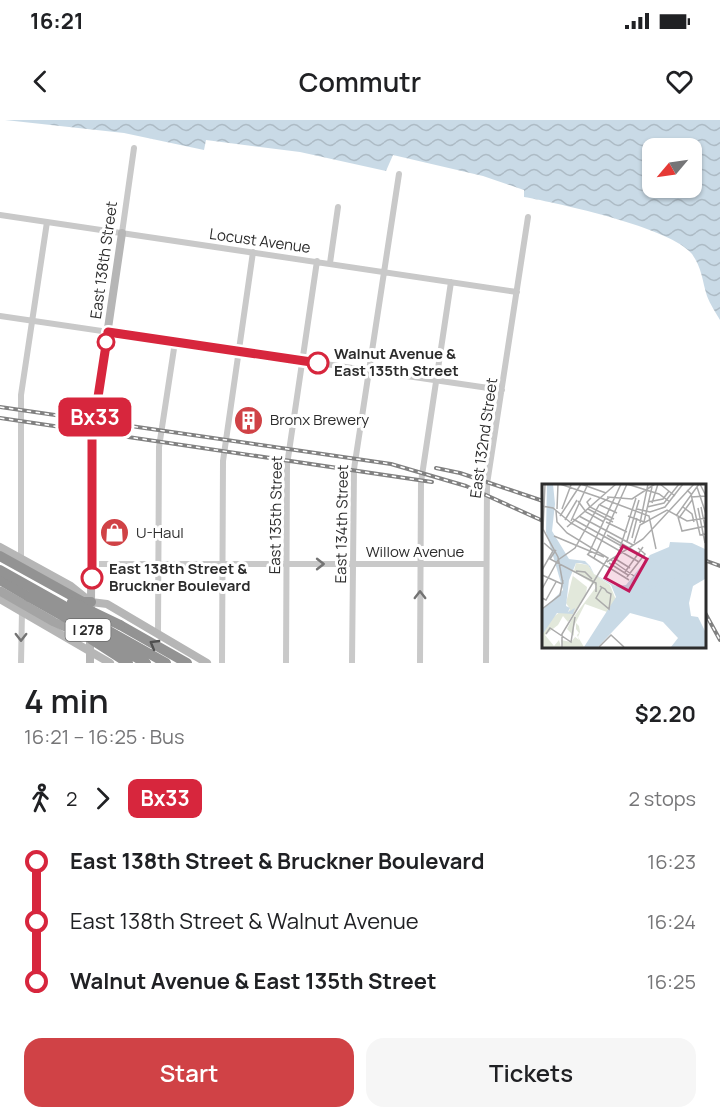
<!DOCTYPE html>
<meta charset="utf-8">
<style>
body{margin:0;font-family:Manrope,sans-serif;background:#f6f6f6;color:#202124;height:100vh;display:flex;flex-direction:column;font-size:22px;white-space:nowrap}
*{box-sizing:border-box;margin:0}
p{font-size:20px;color:#757577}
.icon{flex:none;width:33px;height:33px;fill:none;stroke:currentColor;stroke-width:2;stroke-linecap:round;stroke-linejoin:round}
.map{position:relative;height:543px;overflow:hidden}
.details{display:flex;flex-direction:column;background:#fff;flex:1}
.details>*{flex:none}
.badge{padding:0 12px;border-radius:9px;font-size:21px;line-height:39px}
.needle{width:39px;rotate:241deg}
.tools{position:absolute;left:642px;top:18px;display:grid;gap:12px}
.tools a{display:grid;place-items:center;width:60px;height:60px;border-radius:12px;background:#fff;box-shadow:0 2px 4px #0004;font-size:30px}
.map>.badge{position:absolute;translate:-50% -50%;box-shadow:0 0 0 3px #fff}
.legs{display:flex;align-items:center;gap:9px;height:66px;padding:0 24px;font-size:20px}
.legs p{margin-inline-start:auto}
.summary{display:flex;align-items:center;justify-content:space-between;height:102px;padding:0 24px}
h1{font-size:33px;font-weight:600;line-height:45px}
.cta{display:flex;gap:12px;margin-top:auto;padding:12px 24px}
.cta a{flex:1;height:69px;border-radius:18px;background:#d04246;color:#fff;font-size:24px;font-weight:600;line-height:69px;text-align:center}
.cta a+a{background:#f6f6f6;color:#202124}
ul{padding:0 24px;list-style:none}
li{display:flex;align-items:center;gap:21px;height:60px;font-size:22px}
li i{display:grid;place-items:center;width:9px;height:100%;margin:0 8px;background:currentColor}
li i::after{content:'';width:15px;height:15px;margin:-8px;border:4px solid;border-radius:50%;background:#fff}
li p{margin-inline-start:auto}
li:first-child i{background:linear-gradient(#0000 50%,currentColor 0)}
li:last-child i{background:linear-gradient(currentColor 50%,#0000 0)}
.status{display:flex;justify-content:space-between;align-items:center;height:42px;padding:0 30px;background:#fff;direction:ltr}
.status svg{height:16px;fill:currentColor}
header{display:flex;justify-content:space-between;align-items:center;height:78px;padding:0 24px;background:#fff;font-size:27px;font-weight:600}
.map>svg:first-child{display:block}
.water{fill:url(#water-waves);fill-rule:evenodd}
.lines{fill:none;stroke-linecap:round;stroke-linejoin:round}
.street{stroke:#c9c9c9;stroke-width:6}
.secondary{stroke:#b6b6b6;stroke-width:8}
.primary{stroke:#a4a4a4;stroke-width:9}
.highway{stroke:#939393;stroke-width:10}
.rail-casing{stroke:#818181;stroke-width:4}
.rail{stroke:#fff;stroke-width:1.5;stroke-dasharray:4.5;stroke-linecap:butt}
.highway-bridge{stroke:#939393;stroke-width:10}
.oneway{stroke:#737373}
.oneway2{stroke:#505050}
.line-1-casing{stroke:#fff;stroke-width:14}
.line-1{stroke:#d7263d;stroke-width:9}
.stop-1-dot{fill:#fff;stroke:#d7263d;stroke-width:3}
.labels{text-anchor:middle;stroke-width:6;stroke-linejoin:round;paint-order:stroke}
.shield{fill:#fff;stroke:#6b6b6b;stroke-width:1.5}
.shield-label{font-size:14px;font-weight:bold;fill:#2c2c2c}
.street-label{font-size:15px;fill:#2c2c2c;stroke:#fff}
.stop-label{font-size:15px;font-weight:bold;fill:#2c2c2c;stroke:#fff;text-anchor:start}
.poi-label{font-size:15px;fill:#2c2c2c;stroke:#fff;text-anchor:start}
.inset-river{fill:none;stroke:#c9dae6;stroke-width:3}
.inset-road{fill:none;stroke:#ababab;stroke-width:1.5}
.view{fill:#c2185b;fill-opacity:0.15;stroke:#c2185b;stroke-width:3}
.inset-edge{fill:none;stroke:#2c2c2c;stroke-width:3}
</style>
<div class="status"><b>16:21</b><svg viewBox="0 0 49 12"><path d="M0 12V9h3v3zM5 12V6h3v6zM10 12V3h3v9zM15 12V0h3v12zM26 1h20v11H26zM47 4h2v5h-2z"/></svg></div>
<header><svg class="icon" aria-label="back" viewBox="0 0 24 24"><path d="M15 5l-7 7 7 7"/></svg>Commutr<svg class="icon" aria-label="heart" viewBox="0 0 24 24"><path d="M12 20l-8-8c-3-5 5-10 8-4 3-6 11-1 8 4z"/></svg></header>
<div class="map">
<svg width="720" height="543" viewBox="0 0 720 543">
<defs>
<pattern id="water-waves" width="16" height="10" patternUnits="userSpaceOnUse" patternTransform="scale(1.5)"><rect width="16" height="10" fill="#c9dae6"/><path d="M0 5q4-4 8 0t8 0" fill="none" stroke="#adbbc5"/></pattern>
</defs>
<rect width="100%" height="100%" fill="#fff"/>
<path class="water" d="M5,0H720V200C716,193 710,184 707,176C702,160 702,148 692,134C672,108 558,83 524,77V70L483,56L393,35L386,51L300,32L206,20L204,30L124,13ZM652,28H692V68H652Z"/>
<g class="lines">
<path class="street" d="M0,95L517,172
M122,113L134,28
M330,143L338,87
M0,196L502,270
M21,439V275L47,102
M91,444H486
M158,514L159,327L175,222
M21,543L22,491
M222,543L223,341L253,132
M286,543L287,345L317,141
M352,543L354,349L399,54
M420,543L421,362L451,162
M486,543L487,364L528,97"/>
<path class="secondary" d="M0,427L71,466L91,482L107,484L207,543
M0,479L110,543
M91,488L92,317L122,113
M90,543V513"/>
<path class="primary" d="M0,471L54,502L96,521"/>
<path class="highway" d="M0,436L83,482H91
M0,460L29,477
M120,505L187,543
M150,534L166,543"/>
<defs>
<path id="rail" d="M0,287L391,344L466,366L543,401
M0,298L432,362
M436,348L460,353L543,381
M704,440L720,446
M704,491L720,520"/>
</defs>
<use href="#rail" class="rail-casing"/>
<use href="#rail" class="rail"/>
<path class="highway-bridge" d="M0,450L150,534
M29,477L146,543
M72,482L120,505
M91,519L128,543"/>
</g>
<defs><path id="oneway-chevron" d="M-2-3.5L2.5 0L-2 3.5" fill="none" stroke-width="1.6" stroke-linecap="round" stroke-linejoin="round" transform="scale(1.5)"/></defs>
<g class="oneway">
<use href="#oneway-chevron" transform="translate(320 444)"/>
<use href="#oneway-chevron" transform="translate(420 475) rotate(-90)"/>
<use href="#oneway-chevron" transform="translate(21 517) rotate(90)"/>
</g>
<use class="oneway2" href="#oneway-chevron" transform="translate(154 524) rotate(-150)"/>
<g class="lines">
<defs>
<path id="line-1" d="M92,458V316L108,212L318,243"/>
</defs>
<use href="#line-1" class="line-1-casing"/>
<use href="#line-1" class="line-1"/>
</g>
<defs>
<symbol id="building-disc" viewBox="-11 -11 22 22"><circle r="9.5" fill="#d04246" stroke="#fff"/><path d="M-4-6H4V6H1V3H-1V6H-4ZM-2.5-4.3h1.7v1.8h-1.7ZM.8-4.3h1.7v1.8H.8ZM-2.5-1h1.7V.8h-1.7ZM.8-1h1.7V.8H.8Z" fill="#fff"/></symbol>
<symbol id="shop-disc" viewBox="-11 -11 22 22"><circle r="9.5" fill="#d04246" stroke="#fff"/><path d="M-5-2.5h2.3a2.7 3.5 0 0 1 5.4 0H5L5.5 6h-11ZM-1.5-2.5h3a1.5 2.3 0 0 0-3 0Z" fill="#fff"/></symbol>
</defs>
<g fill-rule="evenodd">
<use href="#building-disc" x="232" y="284" width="33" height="33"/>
<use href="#shop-disc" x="98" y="396" width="33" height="33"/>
</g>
<g class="stop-1-dot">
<circle cx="106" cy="222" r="8"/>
<circle cx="318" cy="243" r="10"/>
<circle cx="92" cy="458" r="10"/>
</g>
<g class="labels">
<rect class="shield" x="65.5" y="499" width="45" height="22" rx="4.5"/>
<g class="shield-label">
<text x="88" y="515">I 278</text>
</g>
<g class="street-label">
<text transform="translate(260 121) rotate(8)" y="5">Locust Avenue</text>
<text transform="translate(104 140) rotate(-82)" y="5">East 138th Street</text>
<text transform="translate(484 318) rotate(-82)" y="5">East 132nd Street</text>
<text transform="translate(276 395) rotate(-89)" y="5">East 135th Street</text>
<text transform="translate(342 404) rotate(-89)" y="5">East 134th Street</text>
<text x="415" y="437">Willow Avenue</text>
</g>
<g class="stop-label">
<text x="334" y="239">Walnut Avenue &amp;<tspan x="334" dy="17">East 135th Street</tspan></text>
<text x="109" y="454">East 138th Street &amp;<tspan x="109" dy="17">Bruckner Boulevard</tspan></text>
</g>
<g class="poi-label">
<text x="270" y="305">Bronx Brewery</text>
<text x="136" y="418">U-Haul</text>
</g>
</g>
<g transform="translate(542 364)">
<rect width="164" height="164" fill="#fff"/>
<path d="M34,79L46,81L52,90L68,101L74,116L65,128L43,120L32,142V152L37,156L35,151L37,149L34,145V139L37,142L38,148L36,153L42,163H21L19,156L29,158L33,153L25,145L30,135L55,102L32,88L31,92L45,103L44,110L26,138L21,132L16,141L3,151L12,162L17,156L19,163H0V151L10,134L19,127L26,129L28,125L24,119Z" fill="#e2e8db"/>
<path d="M5,0H11L13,20L10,47L27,75L43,77L48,82L52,90L74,102L84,101L108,71L127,63L128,58L150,59L163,65V95L151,102L147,119L149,132L156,133L163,147V163H129L136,154L121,138L88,129L56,163H42L74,113L69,101L52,90L46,81L38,79H34L27,96L24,122L28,124L26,128L33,124L31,130L15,129L0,151V126L21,106L4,48Z" fill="#c9dae6"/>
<path class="inset-river" d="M50,163L86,114L139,90L164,88"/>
<path class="inset-road" d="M3,0L1,45L16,73L21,100M18,0L59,14M39,0L64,9M85,0L117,10L128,18M118,0L133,12M155,3L164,30M145,6L149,10L158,51L164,50M56,13L107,32L114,65M65,13L90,15L113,0M149,13L164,12L158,0M49,14L45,18L48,23L72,35M36,17L44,28L62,38M106,18L121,15L127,7M110,19L116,0M58,21L75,29M0,22L11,24L29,39L97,78M105,23L122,19L137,0M141,23L150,30L152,38M159,23L164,47M156,24L163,59M15,25L16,0M20,25L29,1M46,25L71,38M95,25L108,28L123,23L141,0M14,27L15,38L25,49L66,74L20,150V163M18,32L39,0M37,32L91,61M86,32L102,38L110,3M134,32L157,0M136,33L140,47L164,42M137,34L150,16M31,35L83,64M23,36L35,16M29,37L46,0M64,38L85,48M98,39L106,0M25,43L74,0M65,51L101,72M12,52L62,73M90,54L95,34M85,57L97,16M92,59L98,41L125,26L145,37L164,34M78,64L94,14M14,66L8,75L54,99V108M45,70L87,96M46,71L79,0M52,74L85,0M72,74L88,84M69,76L92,92M65,78L101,55L152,0M67,79L86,91M0,86L11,67L2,59M34,87L43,88L50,95M83,88L101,63M0,91L20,100M85,93L103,70L96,64M58,102L59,103L63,105L65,108L69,110L67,125L54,114L60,103M0,105L16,76L33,64L57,21L68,13M0,114L4,116L14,98M0,125L18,111L21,96M4,150L8,144L29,158L33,133M57,163L69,151L82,163"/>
<path class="view" d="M81,62L105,75L87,107L63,94Z"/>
<rect width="164" height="164" class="inset-edge"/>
</g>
</svg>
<div class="tools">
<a><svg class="needle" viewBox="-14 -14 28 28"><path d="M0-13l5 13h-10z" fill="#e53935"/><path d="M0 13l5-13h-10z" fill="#757577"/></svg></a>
</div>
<b class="badge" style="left:95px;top:297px;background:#d7263d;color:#fff">Bx33</b>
</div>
<section class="details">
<div class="summary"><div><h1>4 min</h1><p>16:21 – 16:25 · Bus</p></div><b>$2.20</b></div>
<div class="legs"><svg class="icon" aria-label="walk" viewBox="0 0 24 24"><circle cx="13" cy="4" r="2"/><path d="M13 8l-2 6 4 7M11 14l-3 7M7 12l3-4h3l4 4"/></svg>2<svg class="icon" aria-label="forward" viewBox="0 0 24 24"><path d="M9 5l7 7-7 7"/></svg><b class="badge" style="background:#d7263d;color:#fff">Bx33</b><p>2 stops</p></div>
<ul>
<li><i style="color:#d7263d"></i><b>East 138th Street &amp; Bruckner Boulevard</b><p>16:23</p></li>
<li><i style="color:#d7263d"></i><span>East 138th Street &amp; Walnut Avenue</span><p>16:24</p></li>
<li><i style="color:#d7263d"></i><b>Walnut Avenue &amp; East 135th Street</b><p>16:25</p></li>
</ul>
<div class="cta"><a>Start</a><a>Tickets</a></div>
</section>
